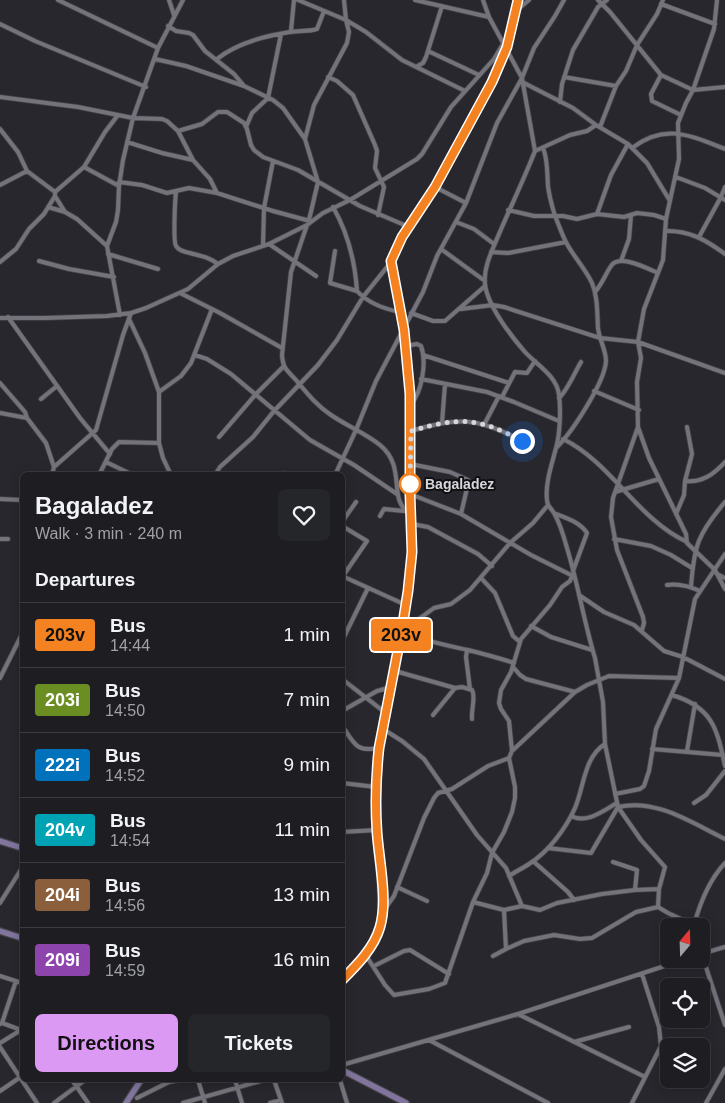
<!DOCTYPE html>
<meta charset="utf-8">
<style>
body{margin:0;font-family:Helvetica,sans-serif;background:#25262a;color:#f1f3f6;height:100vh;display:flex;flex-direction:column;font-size:19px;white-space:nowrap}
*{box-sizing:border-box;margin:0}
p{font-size:16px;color:#a0a2a5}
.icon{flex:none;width:28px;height:28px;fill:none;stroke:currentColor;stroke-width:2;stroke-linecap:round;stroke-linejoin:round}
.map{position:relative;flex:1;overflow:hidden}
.sheet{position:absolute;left:20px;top:472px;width:325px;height:610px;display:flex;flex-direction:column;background:#1d1d22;border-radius:8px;box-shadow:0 2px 12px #0003,0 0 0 1px #3b3b40}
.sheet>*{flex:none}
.badge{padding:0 10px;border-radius:4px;font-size:18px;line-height:32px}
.needle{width:32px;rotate:19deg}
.fabs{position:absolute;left:660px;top:918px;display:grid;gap:10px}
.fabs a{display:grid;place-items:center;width:50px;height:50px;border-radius:8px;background:#1d1d22;box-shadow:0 2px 12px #0003,0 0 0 1px #3b3b40;font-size:25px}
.you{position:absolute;width:25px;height:25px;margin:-12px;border:4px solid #fff;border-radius:50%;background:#1a73e8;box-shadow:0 0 0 8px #1a73e833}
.map>.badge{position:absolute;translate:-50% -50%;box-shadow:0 0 0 2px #fff}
h2{padding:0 15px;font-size:19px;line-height:45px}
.round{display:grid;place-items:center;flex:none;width:52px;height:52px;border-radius:8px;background:#25262a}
.head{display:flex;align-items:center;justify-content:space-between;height:85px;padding:0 15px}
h1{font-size:24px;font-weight:800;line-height:38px}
.primary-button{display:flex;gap:10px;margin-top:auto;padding:10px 15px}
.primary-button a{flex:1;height:58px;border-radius:8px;background:#dc99f4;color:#111;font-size:20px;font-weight:800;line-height:58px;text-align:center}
.primary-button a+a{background:#25262a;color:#f1f3f6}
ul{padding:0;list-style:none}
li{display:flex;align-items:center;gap:15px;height:65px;padding:0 15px;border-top:1px solid #3b3b40}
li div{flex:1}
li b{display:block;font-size:19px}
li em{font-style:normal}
li .badge{min-width:55px;font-weight:700;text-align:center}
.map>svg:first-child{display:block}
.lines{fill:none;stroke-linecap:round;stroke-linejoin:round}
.street-casing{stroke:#444348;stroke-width:5.5}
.secondary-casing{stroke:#444348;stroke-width:8}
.street{stroke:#74737b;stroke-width:4}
.secondary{stroke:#81759d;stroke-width:5.5}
.line-casing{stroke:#fff;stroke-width:11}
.line{stroke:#f58220;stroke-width:8}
.walk{stroke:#d7d6db;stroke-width:5;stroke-dasharray:0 9}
.stop-dot{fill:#fff;stroke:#f58220;stroke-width:2.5}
.labels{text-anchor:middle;stroke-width:4;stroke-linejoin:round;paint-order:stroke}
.stop-label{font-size:14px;font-weight:bold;fill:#d7d6db;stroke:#101013;text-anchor:start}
</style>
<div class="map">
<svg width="725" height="1103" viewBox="0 0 725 1103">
<rect width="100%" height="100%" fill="#27272d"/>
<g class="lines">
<defs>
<path id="street" d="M58,0L158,48
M169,0L174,15
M298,0L346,20L366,32L402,60L465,91
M415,0L489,17
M483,0L489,17L522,78L535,151
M598,0L610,12L661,75L693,90L725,87
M717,0L714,29L693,90L686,103L678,123L679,159L666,219L663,260L644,309L638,342L641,358L637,382L638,427L649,458L686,534L687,543L715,570L725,589
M661,4L715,24
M516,11L529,0
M0,24L35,41L146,87
M168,26L176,31L189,33L193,35L205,51L234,74L244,86
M291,31L294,0
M428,51L479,75
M155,59L186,66L244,86L273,100L283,108L305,139L318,182L309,220
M217,59C237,43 264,36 290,32C299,30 308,32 317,29L324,11
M416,67L423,63L426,57L442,6
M661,75L651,94L652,101L681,115
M328,77L337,81L353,95L375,145L377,151L375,168L384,187L378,215
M564,77L616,86
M524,83L573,108L596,125L628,144L647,163L670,201
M0,97L78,107L133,118L162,119L167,121L178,131L193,160
M560,102L562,84L573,50L598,7L607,0
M596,125L587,131L570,135L535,151C524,179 511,206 499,234C493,249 483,267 485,284C487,305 511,336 525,352C537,365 557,376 559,395C561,410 560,434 556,448C552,464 545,483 547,500C547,506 551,508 554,513C560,523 564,537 567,548C578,584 584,622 595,658L603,702L605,744L618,807L641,840L665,867L659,889L658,907L668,913L694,925
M246,127L252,113L268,98L281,34
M600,127L616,86L626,71L637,45L657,14L663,0
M0,129L18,152L27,171
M178,131L202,124L218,112H227L244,123L247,129L251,145L254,150L263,157L298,170L360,206L409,227
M305,139L314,105L347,43L349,32L346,20L344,0
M127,142L162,153L193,160L210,179L217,193
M543,148C548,160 547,173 548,186C549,196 552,206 555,216C559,225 562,235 567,244C574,257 585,268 592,283C598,297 597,313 598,328C599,339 606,350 606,361C605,382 572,432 557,447
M632,148C665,123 689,135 725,149
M84,167L119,186
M676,177L705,188L725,200
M119,182L142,185L167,193L189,188L217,193L273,211L310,221
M0,185L27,171L55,192
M435,187L466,203
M176,192C175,200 173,242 176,246C179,251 185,252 190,253C201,256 209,257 218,264
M55,196L65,212
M48,207L65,212L77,219L107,246
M333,207C348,233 355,262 357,291C369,304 384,309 400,312
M508,210L534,216H563L577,219L597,214L624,217L637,213L654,215L666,219
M597,214L611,175L628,144
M456,222L474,229L494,244
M307,225L291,272L282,355C283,369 287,370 296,380C307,393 317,406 331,415C347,426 365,433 380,445C408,468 386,501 411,514
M665,231C689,230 706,240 725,254
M699,237L721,197L725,187
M269,244L316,276
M263,246L264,208L273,161
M441,249L485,281
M335,251L330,283L357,291
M491,252L508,253L566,242
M108,254L158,269
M39,261L69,269L114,277
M621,261L629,239L631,215
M0,262L16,249L29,229L44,214L55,196V192L84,167L105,132L118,115
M595,292C602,284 605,275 611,266C619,253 648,269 658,273
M180,293L220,313L282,348
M461,309L493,305L504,307L600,338L638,342L725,373
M411,313L433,321H445L485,286
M120,315L107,246L116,222L118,210L119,186L123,160L133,118L158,48L183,0
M8,317L80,418L110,454
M0,318H45L107,316L131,313L146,308L188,289L218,264L233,256L269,244L307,225L323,213L350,200L417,159L422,154L451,107L494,59L503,44
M129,319L145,353L159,392V443L163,458L171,475
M405,346L417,344L421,346C427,362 422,392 411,404
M195,355L207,359L231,374L310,440L354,465L397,494
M423,355L509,383
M421,379L487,392L514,402L559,421
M0,383L25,412L27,418L46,443L54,467
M594,391L639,410
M159,392L181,376L191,363L212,309
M502,397L515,372L527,373L535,361
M559,398C567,391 575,372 581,362
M41,399L57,386
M0,413L27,418
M442,423L445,384
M485,423L499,396
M638,427L613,498L611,517L617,550L643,617L644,623L642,630
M411,431C458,417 478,417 522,441
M219,437L256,394L283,367
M563,439C612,463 637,519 687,542
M106,462L133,475
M410,464L450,472L468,480V484L461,514
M52,475L54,467L96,430L123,335L131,313
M99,475L112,449L119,442L159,443
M215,475L220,467L253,437L274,411L318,365L337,340L363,297L391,262
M283,475L284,473
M335,475L356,430L376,381L423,292L437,256L466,203L497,123L522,78L534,48L555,16L564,0
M685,481C702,483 714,474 725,462
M615,492L659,479
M410,494L461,514L531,555L573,576
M0,499L22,500
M554,513C566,518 580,522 587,533L573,571
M676,514L684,495L685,481L692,454L687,427
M380,516L384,509L404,511
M342,522L356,502
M412,524L428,527L478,554L492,566
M342,526L367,541L343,576
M0,539H8
M614,539L651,546L671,555L692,568
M717,574L725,578
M342,576L406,605
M481,578L495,593L513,636L520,642
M667,585C679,583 689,586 700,591
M691,587C694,545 698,534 725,502
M579,595L604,612L634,625L664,651L683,657L725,679
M531,626L551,637L592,650
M402,629H405L434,608L451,604L470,590L510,543L533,523L548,505
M405,629C423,642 446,645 468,650C484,654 499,658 514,663
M342,641L368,588
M467,650L466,657L470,689
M513,667L520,675L526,679L575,692
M395,671L455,688L462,687L472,690C476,697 471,710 472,719
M0,678L22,634
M342,679L387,714
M672,695C712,707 717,728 725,766
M342,711L377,691L392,687
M433,715L455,688
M383,729L402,741L424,759L477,835L506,868L522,906
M345,730C355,746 359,752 379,748
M652,749L723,755
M512,751L509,721L501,709L499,703L501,690L511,672L521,639L550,605L562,587L570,581L572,576
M687,751L695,704
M342,783L376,787
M615,794L640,789L644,786L649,771L656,729L679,678L695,599L725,554
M694,803L706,795L725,771
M571,816C587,824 603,811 617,803
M342,832L377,830
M548,848L591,853L618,807C656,798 692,823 725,839
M533,861L568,892L574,900
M613,862L637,870L635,890
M509,876C515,872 523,868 529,864C548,852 565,830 575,808C584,787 584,757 605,744
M397,887L427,901
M473,902L504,910L522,906L540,910L557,903L602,894L635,890L659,889
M0,903L22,868
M382,913L394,896L424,818L434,798L438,793L452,789L488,766L509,758L512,751L575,692L587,685L609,676L679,678
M694,925C700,903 709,880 725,863
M506,949L524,941L554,935L580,939L592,938L636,912L658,907
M701,952L725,1025
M365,954L385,985L394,995L429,989L445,983L473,902L487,873L492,853L504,832L512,812L515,798V787L509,758
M701,954L725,947
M493,956L506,949L504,910
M374,966L404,951L410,950L449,974
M342,970L344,978
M0,976L22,983
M518,1014L645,1077
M2,1023L21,1030
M0,1024L2,1023L16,981
M429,1040L548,1103
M574,1042L629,1027
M0,1043L21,1030
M0,1047L37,1103
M342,1065L518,1014L686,959
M72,1080L88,1103
M198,1080L205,1103
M235,1080L242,1103
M274,1080L282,1103
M340,1080L347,1103
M0,1091L22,1076
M137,1098L169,1082L180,1080
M54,1103L85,1080
M183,1103L264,1080
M270,1103L281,1100
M632,1103L661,1046L659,1027L642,974
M706,1103L725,1069"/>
<path id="secondary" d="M0,841L22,848
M0,931L22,938
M342,980C363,960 378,943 382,913L376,808L377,767L402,629L409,591L412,552L410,394L404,330L391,261L402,237L435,187L492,82L507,47L518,0
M342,1070L406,1103
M126,1103L141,1080"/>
</defs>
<use href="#street" class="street-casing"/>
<use href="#secondary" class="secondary-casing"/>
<use href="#street" class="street"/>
<use href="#secondary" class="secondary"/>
</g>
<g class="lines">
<defs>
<path id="line" d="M342,980C357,965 374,948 380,927C388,900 379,861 377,832C375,804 376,776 379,748L402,629L408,591L412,552L410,494V394L404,330L391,261L402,237L435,187L492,82L507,47L518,0"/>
</defs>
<use href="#line" class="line-casing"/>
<use href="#line" class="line"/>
<path class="walk" d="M410,484L411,431C459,417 478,417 522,441"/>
</g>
<circle class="stop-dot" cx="410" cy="484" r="10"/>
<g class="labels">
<g class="stop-label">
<text x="425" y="489">Bagaladez</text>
</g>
</g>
</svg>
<div class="fabs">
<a><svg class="needle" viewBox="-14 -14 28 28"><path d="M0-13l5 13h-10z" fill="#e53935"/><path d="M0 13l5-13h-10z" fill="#a0a2a5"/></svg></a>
<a><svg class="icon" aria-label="locate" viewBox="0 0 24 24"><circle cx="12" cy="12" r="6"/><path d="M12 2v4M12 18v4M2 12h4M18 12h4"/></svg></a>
<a><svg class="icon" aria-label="layers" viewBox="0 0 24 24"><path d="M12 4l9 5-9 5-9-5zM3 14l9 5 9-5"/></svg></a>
</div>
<div class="you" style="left:522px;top:441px"></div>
<b class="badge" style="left:401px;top:635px;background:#f58220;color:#111">203v</b>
<section class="sheet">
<div class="head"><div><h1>Bagaladez</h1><p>Walk · 3 min · 240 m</p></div><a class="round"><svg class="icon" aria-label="heart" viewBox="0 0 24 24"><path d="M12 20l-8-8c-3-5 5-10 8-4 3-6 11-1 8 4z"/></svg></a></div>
<h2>Departures</h2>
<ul>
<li><span class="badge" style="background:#f58220;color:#111">203v</span><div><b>Bus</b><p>14:44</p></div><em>1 min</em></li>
<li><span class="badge" style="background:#6b8e23;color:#fff">203i</span><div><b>Bus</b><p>14:50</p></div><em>7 min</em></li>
<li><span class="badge" style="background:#0072bc;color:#fff">222i</span><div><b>Bus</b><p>14:52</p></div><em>9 min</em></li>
<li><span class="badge" style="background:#00a3b4;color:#fff">204v</span><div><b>Bus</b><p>14:54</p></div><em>11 min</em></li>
<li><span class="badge" style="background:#8b5e3c;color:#fff">204i</span><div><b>Bus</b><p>14:56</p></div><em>13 min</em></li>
<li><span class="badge" style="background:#8e44ad;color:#fff">209i</span><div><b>Bus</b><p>14:59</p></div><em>16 min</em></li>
</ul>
<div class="primary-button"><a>Directions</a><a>Tickets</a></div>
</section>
</div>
